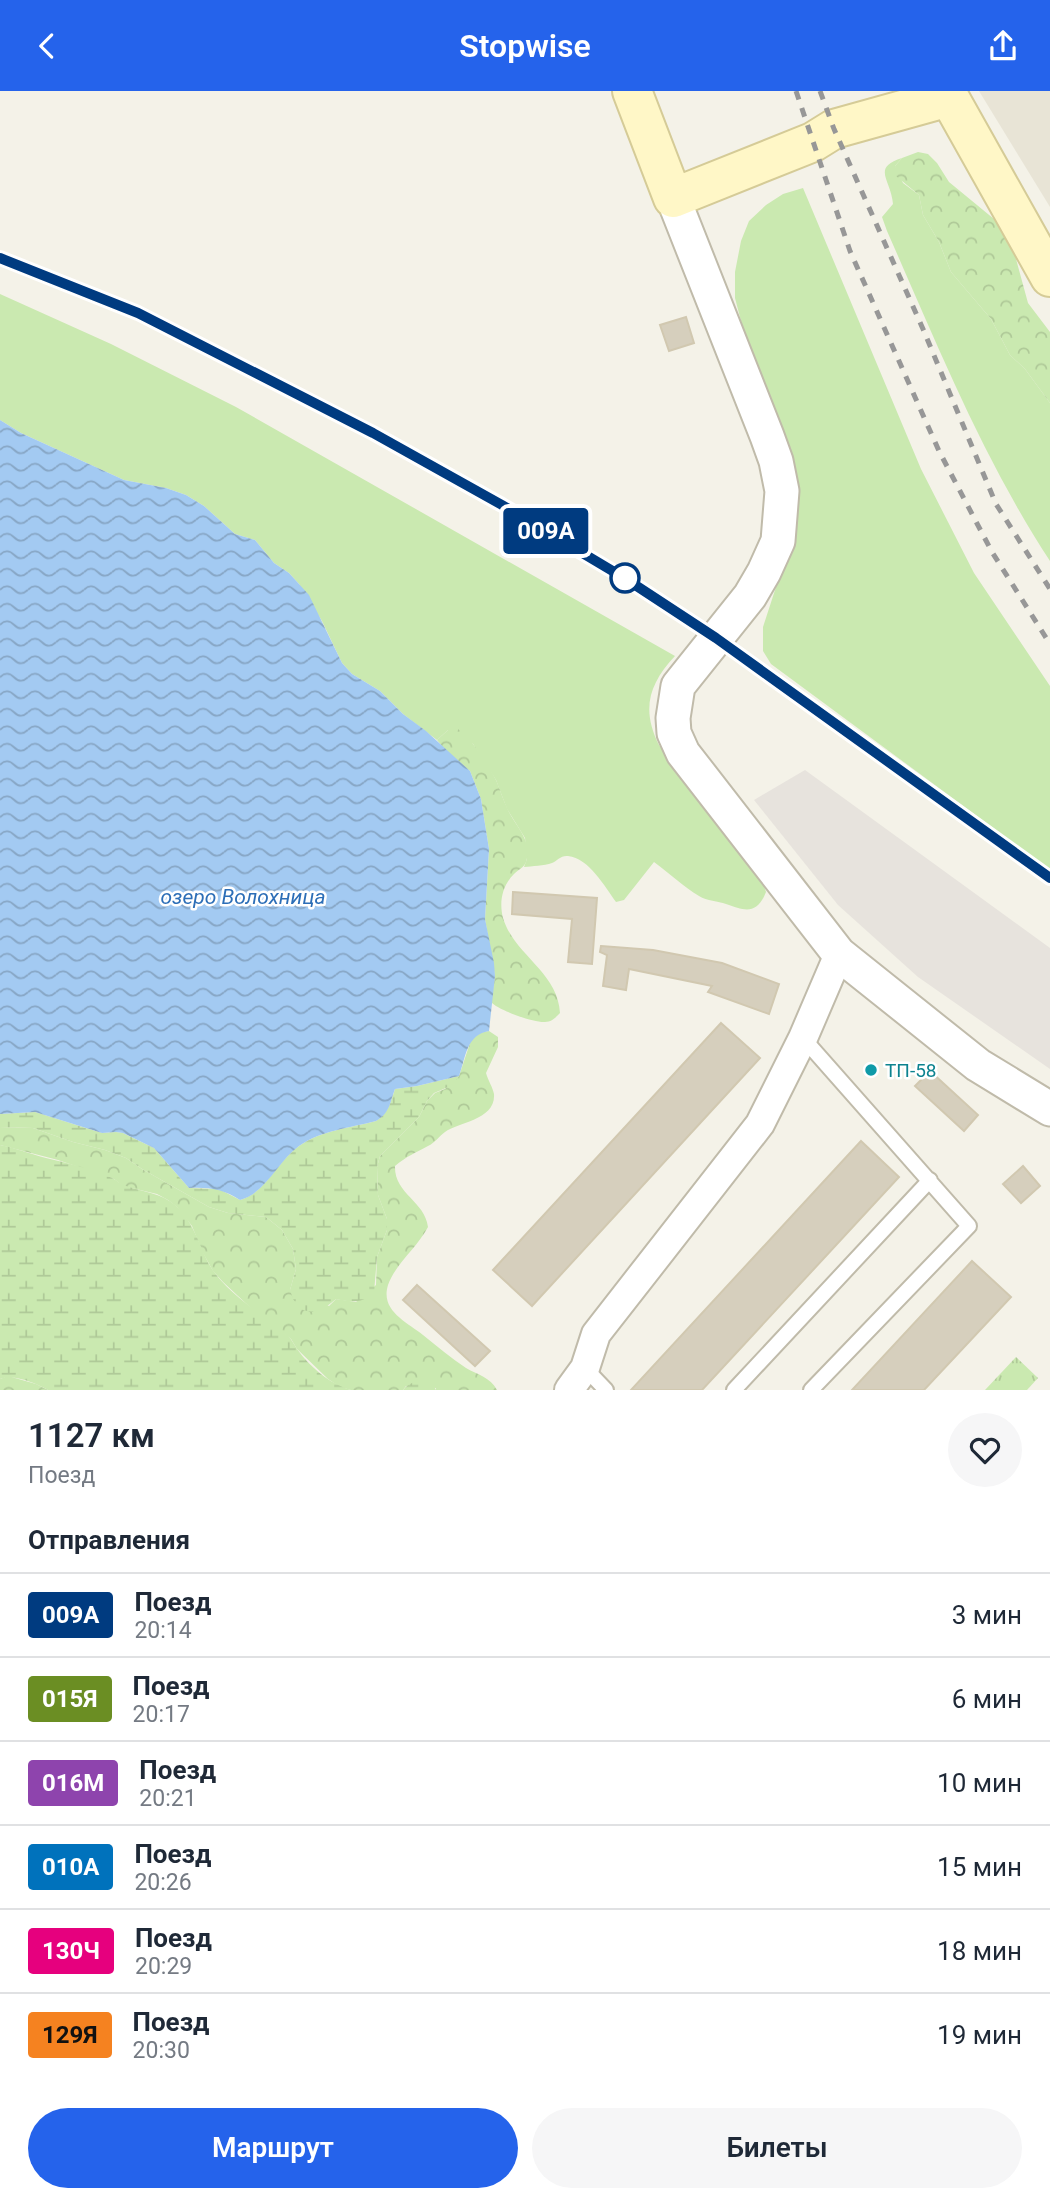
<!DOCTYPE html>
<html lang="ru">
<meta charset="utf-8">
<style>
body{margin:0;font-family:Roboto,sans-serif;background:#f6f6f7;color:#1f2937;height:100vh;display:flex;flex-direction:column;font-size:26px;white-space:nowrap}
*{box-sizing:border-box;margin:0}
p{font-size:23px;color:#747a83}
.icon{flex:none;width:38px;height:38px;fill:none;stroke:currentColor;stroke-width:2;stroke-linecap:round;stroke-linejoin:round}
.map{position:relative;height:1299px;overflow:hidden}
.details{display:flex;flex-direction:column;background:#fff;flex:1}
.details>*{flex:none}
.badge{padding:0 14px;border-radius:5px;font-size:24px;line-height:46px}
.map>.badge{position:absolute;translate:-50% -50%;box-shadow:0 0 0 4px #fff}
h2{padding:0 28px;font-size:26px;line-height:63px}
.round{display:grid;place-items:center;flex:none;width:74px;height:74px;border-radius:37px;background:#f6f6f7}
.headline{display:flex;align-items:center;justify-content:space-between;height:119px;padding:0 28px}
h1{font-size:33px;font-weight:600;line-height:52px}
.action{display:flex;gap:14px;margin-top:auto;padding:14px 28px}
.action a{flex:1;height:80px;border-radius:42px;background:#2563eb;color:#fff;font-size:28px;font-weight:600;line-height:80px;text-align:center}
.action a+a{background:#f6f6f7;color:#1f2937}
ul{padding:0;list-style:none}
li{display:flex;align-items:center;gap:21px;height:84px;padding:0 28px;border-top:2px solid #e0e1e3}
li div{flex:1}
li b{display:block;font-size:26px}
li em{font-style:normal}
li .badge{min-width:77px;font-weight:700;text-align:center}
header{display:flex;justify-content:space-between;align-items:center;height:91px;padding:0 28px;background:#2563eb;color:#fff;font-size:32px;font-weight:600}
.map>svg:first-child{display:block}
.residential{fill:#e8e4d6}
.industrial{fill:#e7e3dd}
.green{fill:#cae9b0}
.forest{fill:url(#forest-crowns)}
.wetland{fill:url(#wetland-marsh)}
.park{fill:url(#park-tufts)}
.water{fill:url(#water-waves)}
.building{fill:#d6cfbd;stroke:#d1c8b0;stroke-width:2}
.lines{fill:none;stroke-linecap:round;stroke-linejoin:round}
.service-casing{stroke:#c0bbaa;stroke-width:18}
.minor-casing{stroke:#c0bbaa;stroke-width:32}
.tertiary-casing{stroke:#c0bbaa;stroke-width:37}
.secondary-casing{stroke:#d5cb97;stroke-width:42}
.service{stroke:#fff;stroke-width:14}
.minor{stroke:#fff;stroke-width:28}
.tertiary{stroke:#fff;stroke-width:33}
.secondary{stroke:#fff7c7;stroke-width:38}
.rail{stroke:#979797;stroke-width:5;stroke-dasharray:9 9;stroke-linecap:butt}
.line-casing{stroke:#fff;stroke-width:16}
.line{stroke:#003b80;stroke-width:10}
.stop-dot{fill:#fff;stroke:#003b80;stroke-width:3.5}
.culture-dot{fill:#0f9aa8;stroke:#fff;stroke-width:2.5}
.labels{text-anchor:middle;stroke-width:5;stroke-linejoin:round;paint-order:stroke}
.culture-label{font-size:19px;fill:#0d838f;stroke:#fff;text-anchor:start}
.water-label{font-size:21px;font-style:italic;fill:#2c6eb7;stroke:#fff}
</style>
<header><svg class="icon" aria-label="back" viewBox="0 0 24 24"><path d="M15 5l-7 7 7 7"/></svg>Stopwise<svg class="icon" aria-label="share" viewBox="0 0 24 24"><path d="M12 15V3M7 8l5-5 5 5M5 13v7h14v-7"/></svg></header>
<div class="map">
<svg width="1050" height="1299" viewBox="0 0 1050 1299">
<defs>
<pattern id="forest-crowns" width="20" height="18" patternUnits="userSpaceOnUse" patternTransform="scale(1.75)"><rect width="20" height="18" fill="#cae9b0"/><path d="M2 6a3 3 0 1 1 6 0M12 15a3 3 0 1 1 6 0" fill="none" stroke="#afc998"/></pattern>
<pattern id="wetland-marsh" width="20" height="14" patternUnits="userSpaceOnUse" patternTransform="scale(1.75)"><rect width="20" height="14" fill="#cae9b0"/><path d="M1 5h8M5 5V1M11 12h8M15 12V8" fill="none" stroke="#afc998"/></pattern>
<pattern id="park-tufts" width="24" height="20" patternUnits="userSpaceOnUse" patternTransform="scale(1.75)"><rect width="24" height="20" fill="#cae9b0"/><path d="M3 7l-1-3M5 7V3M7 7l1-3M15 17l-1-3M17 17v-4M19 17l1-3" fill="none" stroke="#afc998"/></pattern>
<pattern id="water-waves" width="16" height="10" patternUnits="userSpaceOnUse" patternTransform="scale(1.75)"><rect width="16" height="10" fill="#a3caf2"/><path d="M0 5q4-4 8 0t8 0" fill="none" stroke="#87a6c5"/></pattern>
</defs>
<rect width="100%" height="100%" fill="#f4f2e8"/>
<path class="residential" d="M979,0H1050V116Z"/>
<path class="industrial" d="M805,679L1050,857V978L918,886L838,814L754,709Z"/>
<path class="green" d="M902,67L895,75L903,92L919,104L923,124L939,151L951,181L991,228L1010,264L1025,278L1050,312V470C982,366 937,253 887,140L882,126L893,113C891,88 871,77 902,67Z
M803,97L921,378L974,482L1050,595V779L771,573L763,560V536L789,456L782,344L741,230L735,207V181L741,150L749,130L766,114L783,103Z
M0,203L111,253L236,316L675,565C649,593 641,618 659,654L763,792L766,801C757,824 745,820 726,813C718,810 707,810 699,805C684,796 669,782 654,771L624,809L616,811C605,796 589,767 568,765C561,764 557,770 552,772C544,775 532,775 524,776L527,768L525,747L507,718L496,689L473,653L448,639L437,649L403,623L380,600L352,583L342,572L322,530L299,493L289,482L274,472L255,449L235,443L204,415L186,404L166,397L124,389L21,342L0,329Z"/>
<path class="forest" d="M918,61L928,63L937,72L949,91L994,128L1013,157L1028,212L1050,241V312L1025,278L1010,264L991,228L951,181L939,151L923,124L919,104L896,85L895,75L902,67Z
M458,638C474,651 486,670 496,689C500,698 503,709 508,719C515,734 531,748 527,767C526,776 520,777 514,783C502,795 499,811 503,827C514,864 558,881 560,922C556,926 552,931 545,931C534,932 498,919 491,911L495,885L485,828L489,758L481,708L470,680L446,660L437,649L448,639Z
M489,940L498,946V956L486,982C488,989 493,997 494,1003C496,1029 458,1031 445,1041C439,1045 435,1052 428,1055C415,1062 407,1065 395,1075C394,1103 425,1110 428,1136C417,1157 396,1172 388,1194C380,1220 407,1231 423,1244C437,1255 451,1267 466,1277C478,1284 490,1286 497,1299H436V1297L406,1295L403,1299H351L340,1296L328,1288L297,1258L291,1248L253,1219L223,1191L213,1180L202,1160L192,1135L177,1116L168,1109L157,1103L123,1095L114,1088L58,1069L0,1054V1036L33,1037L73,1051L105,1059L126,1067L142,1078L209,1116L228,1122L266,1126L282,1139L293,1158L296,1178L290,1199L329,1215L336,1208L356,1211L376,1194L377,1166L387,1139V1128L378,1104L377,1076L380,1065L419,1026L427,1010L435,1002L445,998L459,985L471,949L479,942Z
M8,1285L36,1293L48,1299H0V1288Z"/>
<path class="wetland" d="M459,985L453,994L434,1002L427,1010L419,1026L380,1065L377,1076L378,1104L387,1128V1139L377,1166L374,1202C361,1213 351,1211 336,1208L321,1220L311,1221L300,1218L293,1208L290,1199L296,1178L293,1158L282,1139L266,1126L228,1122L209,1116L142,1078L126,1067L105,1059L73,1051L33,1037L0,1036V1023L35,1021L102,1042L116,1041L123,1042L154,1057L189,1097L219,1098L240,1109C266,1102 277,1070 299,1055C322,1039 350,1037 376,1030C388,1023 391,1010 395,998L417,995Z
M0,1054C16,1057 31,1063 46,1067C68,1072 92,1078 112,1087C117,1089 121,1094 126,1095C143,1101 161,1102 175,1114C195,1131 199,1157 212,1178C231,1206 263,1223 288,1245C292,1249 294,1253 297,1258C310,1276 330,1293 351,1299H48C35,1292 15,1283 0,1288Z
M430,1287L436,1299H403C409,1291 420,1289 430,1287Z"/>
<path class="park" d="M1016,1266L1038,1287L1027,1299H985Z"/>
<path class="water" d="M0,329L21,342L124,389L166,397L186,404L204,415L235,443L255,449L274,472L289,482L309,504L342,572L352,583L380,600L403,623L426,640L470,680L481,708L489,758L485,828L494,872L495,885L489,940C466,944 466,966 459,985L417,995L395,998C390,1011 390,1022 376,1030C350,1037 322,1039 299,1055C277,1071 266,1102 240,1109C223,1098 209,1096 189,1097L154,1057L123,1042L116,1041L102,1042L35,1021L0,1023Z"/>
<path class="building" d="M686,226L694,252L669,260L660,234Z
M513,801L597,807L592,873L568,871L572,828L512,823Z
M601,855L653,859L722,872L779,893L769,923L708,901L712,895L629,878L626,899L603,895L607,864L600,861Z
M721,932L760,967L532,1215L493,1179Z
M930,980L978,1024L964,1040L915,995Z
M861,1050L899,1086L702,1299H631Z
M1023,1075L1040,1095L1021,1112L1003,1093Z
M972,1170L1011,1206L924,1299H852Z
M417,1194L490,1260L475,1275L403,1209Z"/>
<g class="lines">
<defs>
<path id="service" d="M803,947L969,1135L811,1299
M585,1277L606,1299
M734,1299L930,1089"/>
<path id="minor" d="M569,1299L585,1277L596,1243L760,1033L803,947L839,863"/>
<path id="tertiary" d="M673,107L767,345L776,370L782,400L778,450L764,481L750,505L678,595L673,627L674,642L683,662L839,863L978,974L1050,1018"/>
<path id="secondary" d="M632,0L673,107L813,51L834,38L949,6L1050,186"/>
</defs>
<use href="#service" class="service-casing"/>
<use href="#minor" class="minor-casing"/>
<use href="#tertiary" class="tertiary-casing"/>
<use href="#secondary" class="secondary-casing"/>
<use href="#service" class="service"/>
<use href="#minor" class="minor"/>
<use href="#tertiary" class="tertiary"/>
<use href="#secondary" class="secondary"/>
<path class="rail" d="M796,0L850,160L939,360L992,461L1050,553
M820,0L834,38L923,238L996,413L1050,498
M0,167L138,222L373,342L502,414L626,488L716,547L1050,787"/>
</g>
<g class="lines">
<defs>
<path id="line" d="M0,167L138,222L373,342L502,414L626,488L716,547L1050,787"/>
</defs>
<use href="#line" class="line-casing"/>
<use href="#line" class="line"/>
</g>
<circle class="stop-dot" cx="625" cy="487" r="14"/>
<circle class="culture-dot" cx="871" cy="979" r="7"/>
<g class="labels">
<g class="culture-label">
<text x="885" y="986">ТП-58</text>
</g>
<g class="water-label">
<text x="243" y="813">озеро Волохница</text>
</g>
</g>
</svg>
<b class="badge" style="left:546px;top:440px;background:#003b80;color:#fff">009А</b>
</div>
<section class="details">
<div class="headline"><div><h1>1127 км</h1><p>Поезд</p></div><a class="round"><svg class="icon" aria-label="heart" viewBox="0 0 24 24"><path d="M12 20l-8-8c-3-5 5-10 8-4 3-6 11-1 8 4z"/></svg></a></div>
<h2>Отправления</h2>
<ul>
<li><span class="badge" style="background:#003b80;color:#fff">009А</span><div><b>Поезд</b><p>20:14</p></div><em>3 мин</em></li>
<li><span class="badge" style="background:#6b8e23;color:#fff">015Я</span><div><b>Поезд</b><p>20:17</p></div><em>6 мин</em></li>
<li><span class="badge" style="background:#8e44ad;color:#fff">016М</span><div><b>Поезд</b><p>20:21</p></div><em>10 мин</em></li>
<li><span class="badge" style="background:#0072bc;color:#fff">010А</span><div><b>Поезд</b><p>20:26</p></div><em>15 мин</em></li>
<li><span class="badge" style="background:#e6007e;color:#fff">130Ч</span><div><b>Поезд</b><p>20:29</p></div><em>18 мин</em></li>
<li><span class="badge" style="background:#f58220;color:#111">129Я</span><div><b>Поезд</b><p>20:30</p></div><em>19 мин</em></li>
</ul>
<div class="action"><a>Маршрут</a><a>Билеты</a></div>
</section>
